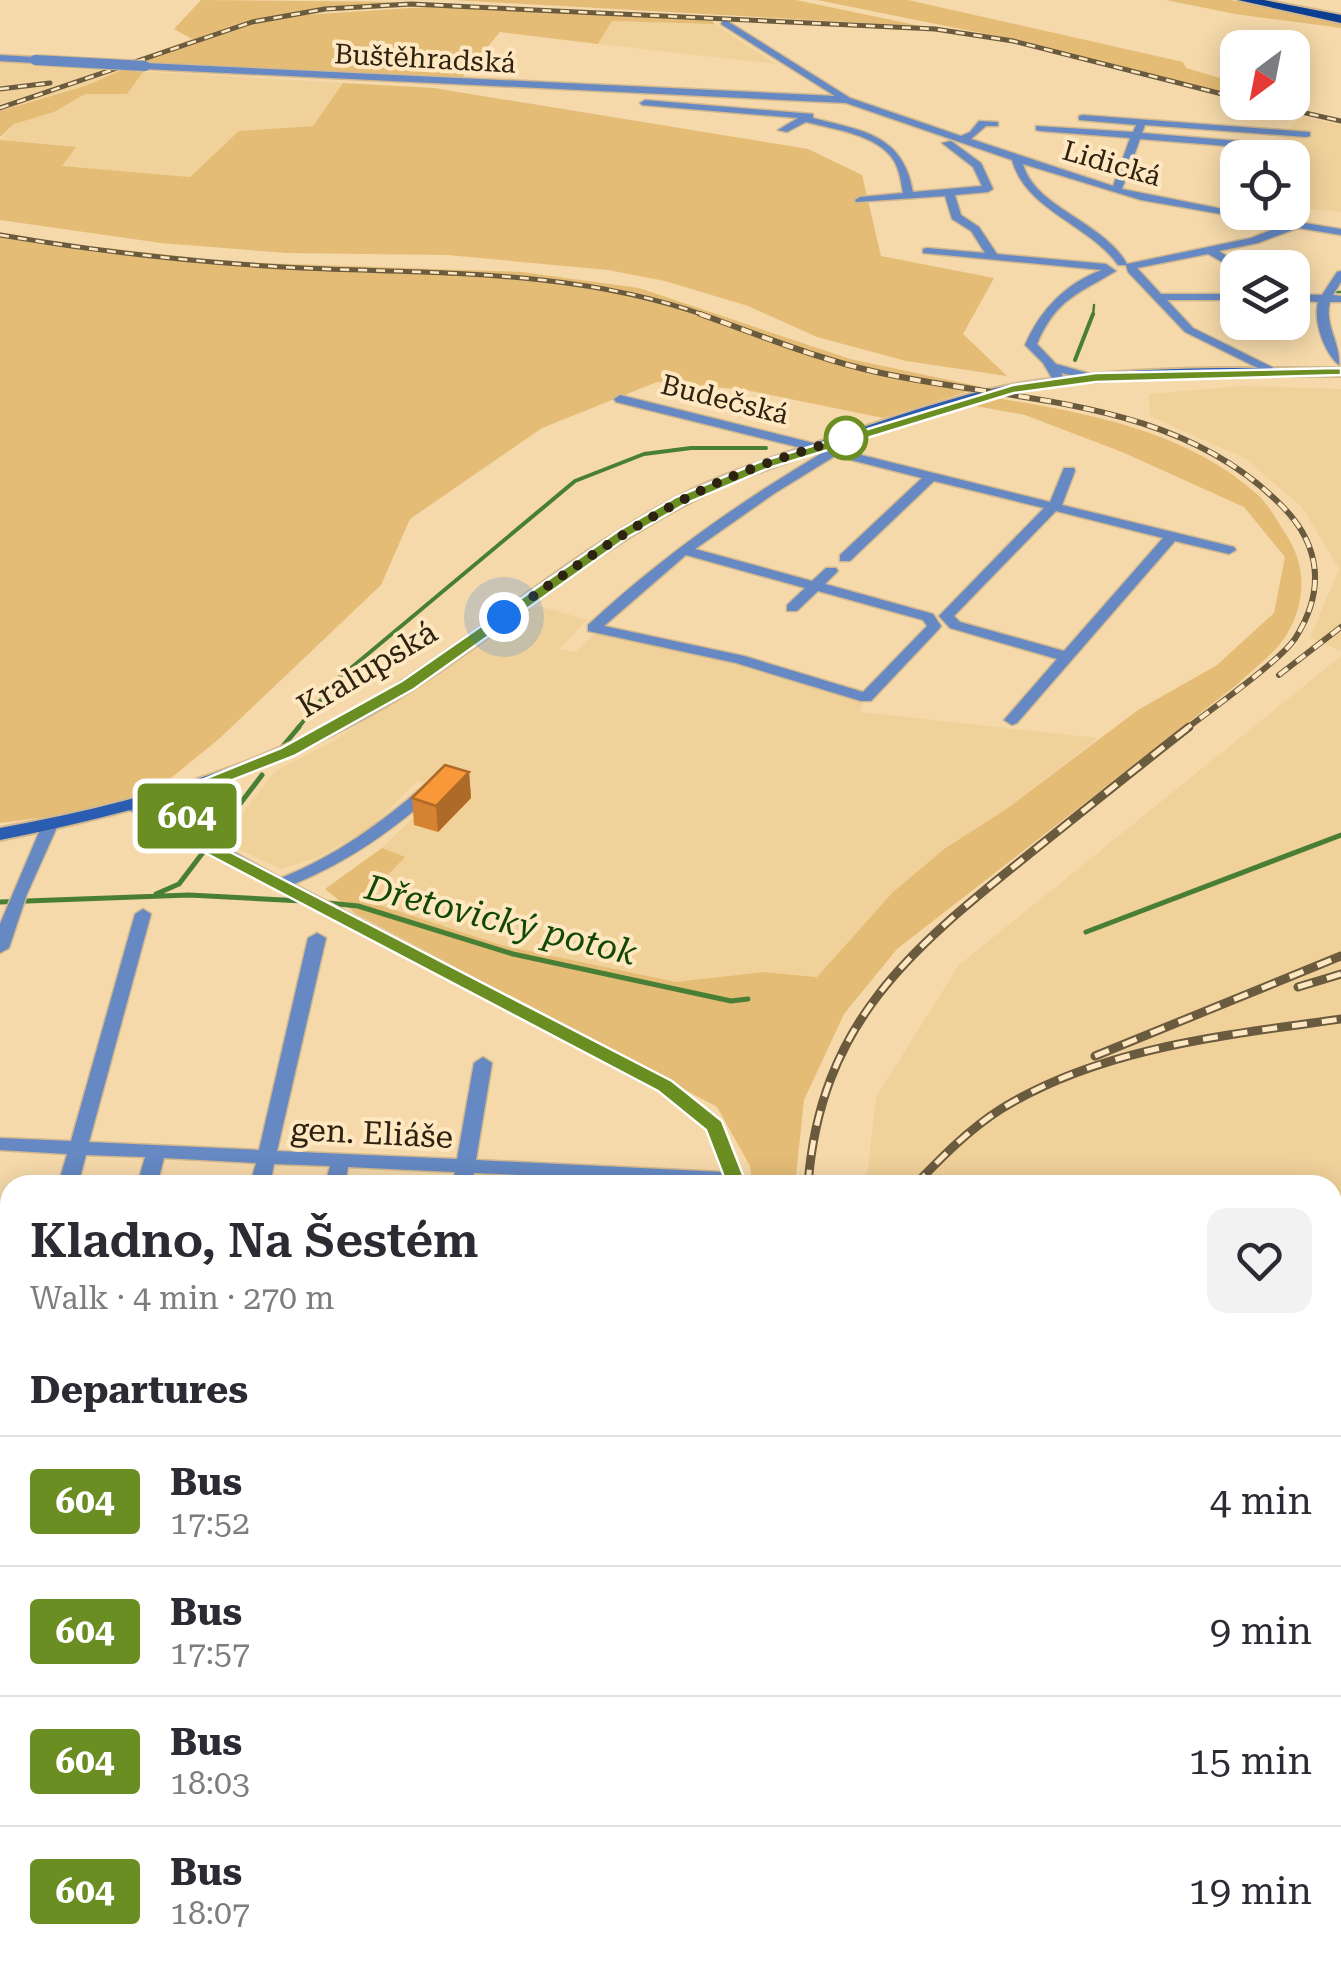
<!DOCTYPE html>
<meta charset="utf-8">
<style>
body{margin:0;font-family:"Roboto Serif",serif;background:#f2f2f3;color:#2b2b33;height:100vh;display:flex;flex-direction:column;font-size:38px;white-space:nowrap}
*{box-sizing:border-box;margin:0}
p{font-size:32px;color:#7c7c81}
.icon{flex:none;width:55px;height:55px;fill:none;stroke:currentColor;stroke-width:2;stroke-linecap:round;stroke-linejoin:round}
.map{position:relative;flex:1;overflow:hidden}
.details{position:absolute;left:0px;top:1175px;width:1342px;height:802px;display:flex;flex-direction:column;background:#fff;border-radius:30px 30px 0 0;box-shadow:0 5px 25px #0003}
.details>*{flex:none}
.badge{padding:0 20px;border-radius:8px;font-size:35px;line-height:65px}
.needle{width:65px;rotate:212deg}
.controls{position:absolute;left:1220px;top:30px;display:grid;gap:20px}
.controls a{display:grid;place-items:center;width:90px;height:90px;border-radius:20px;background:#fff;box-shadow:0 5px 25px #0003;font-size:50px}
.you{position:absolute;width:50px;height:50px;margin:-25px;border:8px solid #fff;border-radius:50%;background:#1a73e8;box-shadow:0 0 0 15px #1a73e833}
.map>.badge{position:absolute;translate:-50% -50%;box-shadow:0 0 0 5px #fff}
h2{padding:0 30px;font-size:38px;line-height:90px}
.round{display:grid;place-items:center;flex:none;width:105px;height:105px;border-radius:20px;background:#f2f2f3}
.headline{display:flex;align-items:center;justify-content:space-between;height:170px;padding:0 30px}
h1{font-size:48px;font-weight:600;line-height:75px}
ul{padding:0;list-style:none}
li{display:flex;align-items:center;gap:30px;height:130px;padding:0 30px;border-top:2px solid #e1e1e2}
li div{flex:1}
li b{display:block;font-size:38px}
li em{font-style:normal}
li .badge{min-width:110px;font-weight:700;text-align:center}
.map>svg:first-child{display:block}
.built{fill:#f1d19a}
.green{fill:#e4bc76}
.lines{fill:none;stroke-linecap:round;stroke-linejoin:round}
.stream-far3{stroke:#497f35;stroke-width:2.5}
.stream-far2{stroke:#497f35;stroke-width:4}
.stream-far1{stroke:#497f35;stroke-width:5}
.stream{stroke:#497f35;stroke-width:6}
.street-casing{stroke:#d1b88e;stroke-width:3}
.secondary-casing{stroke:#d1b88e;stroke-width:4}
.primary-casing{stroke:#d1b88e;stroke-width:4}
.street{fill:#6689c3;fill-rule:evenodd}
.secondary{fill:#2a5cb2;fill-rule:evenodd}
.primary{fill:#0b3d91;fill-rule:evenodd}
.rail-far3-casing{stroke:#6a5a3e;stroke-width:5}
.rail-far2-casing{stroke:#6a5a3e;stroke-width:6}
.rail-far1-casing{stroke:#6a5a3e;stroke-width:9}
.rail-casing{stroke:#6a5a3e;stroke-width:10}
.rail-far3{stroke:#fee7c1;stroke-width:2.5;stroke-dasharray:9;stroke-linecap:butt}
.rail-far2{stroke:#fee7c1;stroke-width:4;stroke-dasharray:11;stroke-linecap:butt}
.rail-far1{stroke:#fee7c1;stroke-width:5;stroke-dasharray:15;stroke-linecap:butt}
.rail{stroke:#fee7c1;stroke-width:6;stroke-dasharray:20;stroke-linecap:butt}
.street-bridge-casing{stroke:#d1b88e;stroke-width:12;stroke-linecap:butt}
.street-bridge{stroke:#6689c3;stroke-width:10}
.wall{fill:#d68331}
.shaded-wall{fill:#ae6a28}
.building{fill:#f99839;stroke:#ae6a28;stroke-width:2.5}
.line{fill:#6b8e23;stroke:#fff;stroke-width:2.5}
.walk{stroke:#2e2310;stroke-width:10;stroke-dasharray:0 18}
.stop-dot{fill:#fff;stroke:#6b8e23;stroke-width:5}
.labels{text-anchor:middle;stroke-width:8;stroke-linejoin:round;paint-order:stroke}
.far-street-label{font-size:28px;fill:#2e2310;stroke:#fee7c1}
.street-label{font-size:32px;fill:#2e2310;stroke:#fee7c1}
.water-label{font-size:35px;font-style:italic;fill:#114904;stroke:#fee7c1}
</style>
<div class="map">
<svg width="1341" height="1976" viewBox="0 0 1341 1976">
<rect width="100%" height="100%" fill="#f5d9aa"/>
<path class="built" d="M612,21L714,24L776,64L598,44Z
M0,55L108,62H128L122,70L85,86L0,111Z
M143,72L176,73L343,83L313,126L239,131L191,177L60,166L75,149L0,140L14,124L54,112L85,94H127Z
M1303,117L1341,125V212L1293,207L1292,158L1282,157V144L1288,129Z
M1242,386L1341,389V651L1310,638L1339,569L1302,507L1244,458L1150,416L1149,394Z
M536,605L587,620L559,649L576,652L595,633L737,664L863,703L860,712L1098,738L1005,810L944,849L893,892L818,977L763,972L676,982L501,945L363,900L404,857L382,848L443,789L417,781L369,829L317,858L281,869L221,841L275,771L334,741Z
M1341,656V1393L1332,1392V1185H866L876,1097L959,965Z
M1333,1423L1341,1424V1976H792L796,1968H1332Z
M0,1678L10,1680V1968H426L424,1976H0Z
M462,1968H573L569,1976H460Z"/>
<path class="green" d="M201,0L398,2L301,11L303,15L442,6L711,18L714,24L612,21L598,44L500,32L459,81L128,62L192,39L174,29Z
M453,0H796L920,26Z
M817,0H908L1183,62L1186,68L1237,83V96L1011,39Z
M1166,0H1230L1341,22V28L1235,14Z
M122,70L143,72L127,94H85L54,112L14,124L0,137V111L85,86Z
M343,83L434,88L808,149L862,175L881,256L994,278L963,334L1007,376L906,361L817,337L748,306L665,281L608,270L448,255L286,253L161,243L0,220V140L76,147L62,166L190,177L239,131L313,126Z
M0,232L60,243L233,262L522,272L639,288L850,359L982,387L883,418L746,390L657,382L542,428L410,519L381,585L220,738L138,805L0,823Z
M996,398C1088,413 1187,431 1258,495C1269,505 1277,521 1285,533C1306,564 1307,600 1287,634C1277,652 1254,668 1239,683L897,949L844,1014L804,1100L795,1185H752L750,1166L717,1107L356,914L325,889L382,848L405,857L364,900L501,945L676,982L763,972L817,977L893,892L944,849L1005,810L1138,710L1217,665L1274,613L1285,557L1244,507L1122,452L1025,415L970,405Z
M573,1968H725L721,1976H569Z"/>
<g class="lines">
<path class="stream-far3" d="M1336,292H1341
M1093,316L1094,305"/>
<path class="stream-far2" d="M1075,360L1093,314
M297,729L339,678L575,481L644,454L691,448H766"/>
<path class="stream-far1" d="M283,746L299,727
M156,894L179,884L262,775
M0,902L189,895L303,901
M328,903L358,906L513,954L731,1001L748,999
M1086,932L1341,835"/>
<path class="stream" d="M0,1650H10"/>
<defs>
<path id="street" d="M724,19L850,98L961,136L970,132L979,121L998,122V126H986L971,139L1113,186L1130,138L1040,131L1036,130V126L1133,132L1136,125L1079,120V116L1083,115L1310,132V136L1306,137L1145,125L1142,133L1240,141L1245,144L1240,147L1140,139L1122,189L1238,212L1341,229V235L1298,228L1258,243L1219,251L1242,266L1243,268H1238V271L1208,254L1137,268L1161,294H1238V300H1167L1193,328L1282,372L1272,375L1185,332L1128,272L1126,265H1118C1089,224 1026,211 1012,160L846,103L145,69L140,66L145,63L835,96L721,24ZM1023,164L1141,200L1284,225L1251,238L1127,264C1103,221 1035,208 1023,164Z
M0,55L35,57L40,60L35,63L0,61Z
M645,100L813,114V118C863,131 903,134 913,192L982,186L973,167L942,143L951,141L981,163L993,189L988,192L955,195L961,215L979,227L997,254L1106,264L1116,271C1078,294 1056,299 1037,344L1056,364L1102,377L1096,381L1061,373L1066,382L1056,385L1043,363L1025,345C1040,310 1066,283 1102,270L923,253V249L927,248L985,253L971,231L952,219L945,196L856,202L855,200L860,197L903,193C901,183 900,171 894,161C879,135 833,129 806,122L787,132L778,130L798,118L642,105L640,103Z
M1341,271V282L1333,295L1341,296V302H1330C1324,325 1341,344 1339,365C1324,353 1313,321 1318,302L1292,300V294L1322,295L1337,272Z
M620,395L1050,502L1064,468H1074L1075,471L1062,505L1234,547L1236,550L1229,554L1175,541L1017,723L1012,725L1004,720L1057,659L950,628L939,616L1044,508L934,481L850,561H840V555L922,478L835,456L775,493L695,549L812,581L826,568H836L838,571L825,584L933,614L941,626L939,629L871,701H861L736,663L588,631V625C660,558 738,503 822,453L616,402L614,399ZM1056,511L1163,538L1064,651L960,622L954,616ZM686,555L805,588L787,605V611H797L818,591L923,620L927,626L863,692L744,656L604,626Z
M203,781L211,786L195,814L194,830L281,878C336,856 381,823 425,785H437L439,788L437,791C393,830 348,862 294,884L671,1082L722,1122L746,1185L474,1173L472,1185H452L455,1172L348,1167L345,1185H325L330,1166L274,1164L270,1185H250L256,1163L164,1158L157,1185H137L145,1157L86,1155L78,1185H58L67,1154L0,1150V1138L71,1141L135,914L143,909L151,914L89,1142L259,1150L308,938L317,933L326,938L277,1151L457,1159L474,1063L483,1057L492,1063L476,1160L722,1172L707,1129L659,1090L185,840L180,834L124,808L126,805H138L179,822C179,809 191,786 203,781Z
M50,820L58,825L27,894L9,948L0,953V924L42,825Z
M10,1360V1386L0,1385L3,1362Z
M1332,1401L1341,1402V1418L1332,1417Z
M0,1606L10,1607V1627L0,1624Z
M434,1968H460L458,1976H432Z"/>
<path id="secondary" d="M1219,368H1341V376C1233,376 1124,373 1018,392C956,403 896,426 837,445C792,461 746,475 703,496C599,546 512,625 415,688C288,770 147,811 0,840V828C124,805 247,772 357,709C468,644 565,556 679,496C726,472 777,456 827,439C889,419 951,396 1015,384C1083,372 1151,369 1219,368Z"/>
<path id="primary" d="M1238,0H1264L1341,15V23Z"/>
</defs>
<use href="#street" class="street-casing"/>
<use href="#secondary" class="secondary-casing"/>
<use href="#primary" class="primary-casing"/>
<use href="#street" class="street"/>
<use href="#secondary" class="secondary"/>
<use href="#primary" class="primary"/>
<defs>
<path id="rail-far3" d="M0,89L50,83
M1257,102L1341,121
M0,108L252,22L325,9L411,4L935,29L1013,41L1238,98
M0,235C100,252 201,263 302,268C440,274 575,269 707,316"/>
<path id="rail-far2" d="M700,314C760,335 819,360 881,373C1020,403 1177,398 1283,507C1321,546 1325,591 1296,637C1283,659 1210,710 1186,729
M1279,675L1341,627"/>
<path id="rail-far1" d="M1298,987L1341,974
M1095,1056L1341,956
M808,1185C820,1023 910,950 1028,855C1082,812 1135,769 1189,727
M915,1185C942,1157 968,1130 1001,1109C1101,1047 1227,1035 1341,1019"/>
<path id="rail" d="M1332,1858L1341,1860
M819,1976L829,1968"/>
</defs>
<use href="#rail-far3" class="rail-far3-casing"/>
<use href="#rail-far2" class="rail-far2-casing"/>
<use href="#rail-far1" class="rail-far1-casing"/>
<use href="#rail" class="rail-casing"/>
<use href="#rail-far3" class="rail-far3"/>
<use href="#rail-far2" class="rail-far2"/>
<use href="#rail-far1" class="rail-far1"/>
<use href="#rail" class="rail"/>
<defs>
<path id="street-bridge" d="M35,60L145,66"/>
</defs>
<use href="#street-bridge" class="street-bridge-casing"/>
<use href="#street-bridge" class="street-bridge"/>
</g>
<path class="wall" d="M469,772L471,798L438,832L414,825L412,798Z"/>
<path class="shaded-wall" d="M469,772L471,798L438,832L436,806Z"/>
<path class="building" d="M445,765L469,772L436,806L412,798Z"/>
<path class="line" d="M1341,368V375L1096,382L1014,393L769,468L687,503L628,537L414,689L294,756L209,789C200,802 196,813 195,829L207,840L672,1081L722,1121L747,1185L744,1190H729L706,1130L658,1091L194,847L177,831L178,814L197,782L281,748L402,681L618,531L676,497L759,462L1013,385L1096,373Z"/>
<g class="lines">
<path class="walk" d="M504,617C561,577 617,535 679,502C731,473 789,455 846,438"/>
</g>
<circle class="stop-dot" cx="846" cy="438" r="20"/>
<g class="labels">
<g class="far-street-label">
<text transform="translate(425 58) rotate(3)" y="10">Buštěhradská</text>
<text transform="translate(1112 163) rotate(16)" y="10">Lidická</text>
<text transform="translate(725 399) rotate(14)" y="10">Budečská</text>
</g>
<g class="street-label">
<text transform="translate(367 669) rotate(-31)" y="11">Kralupská</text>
<text transform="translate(372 1133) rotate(3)" y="11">gen. Eliáše</text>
</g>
<g class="water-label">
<text transform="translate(501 920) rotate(14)" y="12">Dřetovický potok</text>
</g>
</g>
</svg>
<div class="controls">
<a><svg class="needle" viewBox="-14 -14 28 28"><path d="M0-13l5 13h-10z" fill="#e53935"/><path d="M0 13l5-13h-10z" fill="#7c7c81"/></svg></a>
<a><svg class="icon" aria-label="locate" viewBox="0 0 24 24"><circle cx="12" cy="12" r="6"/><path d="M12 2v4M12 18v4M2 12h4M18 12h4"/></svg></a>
<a><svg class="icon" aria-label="layers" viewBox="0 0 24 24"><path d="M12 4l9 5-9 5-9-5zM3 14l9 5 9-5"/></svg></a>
</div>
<div class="you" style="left:504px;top:617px"></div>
<b class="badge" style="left:187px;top:816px;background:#6b8e23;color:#fff">604</b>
<section class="details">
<div class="headline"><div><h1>Kladno, Na Šestém</h1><p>Walk · 4 min · 270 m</p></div><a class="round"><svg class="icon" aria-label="heart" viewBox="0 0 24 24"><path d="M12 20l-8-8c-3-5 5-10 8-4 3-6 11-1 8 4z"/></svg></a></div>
<h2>Departures</h2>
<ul>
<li><span class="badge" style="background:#6b8e23;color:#fff">604</span><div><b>Bus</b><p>17:52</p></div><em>4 min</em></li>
<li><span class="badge" style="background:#6b8e23;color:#fff">604</span><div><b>Bus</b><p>17:57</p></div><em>9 min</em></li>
<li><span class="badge" style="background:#6b8e23;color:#fff">604</span><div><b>Bus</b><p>18:03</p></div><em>15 min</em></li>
<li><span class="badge" style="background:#6b8e23;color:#fff">604</span><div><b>Bus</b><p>18:07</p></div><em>19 min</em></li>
</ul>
</section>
</div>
